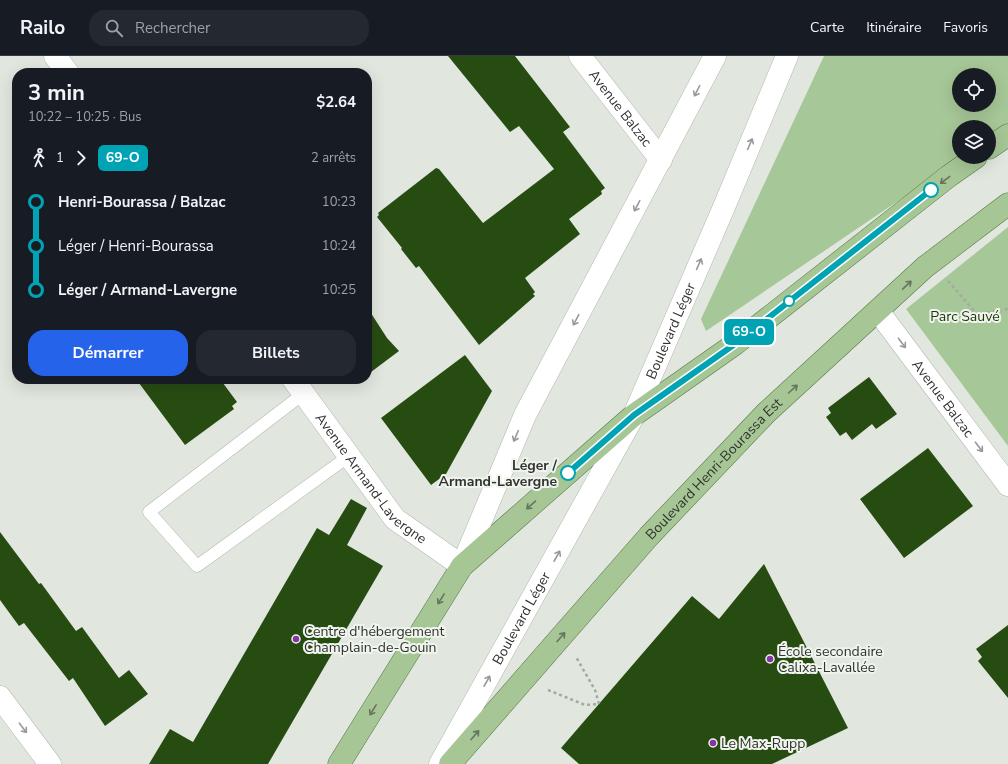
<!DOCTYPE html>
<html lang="fr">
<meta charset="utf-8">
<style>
body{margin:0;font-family:"Nunito Sans",sans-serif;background:#242831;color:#f1f3f6;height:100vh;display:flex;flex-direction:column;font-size:15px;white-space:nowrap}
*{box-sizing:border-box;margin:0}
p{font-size:13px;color:#9ea1a6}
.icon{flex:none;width:22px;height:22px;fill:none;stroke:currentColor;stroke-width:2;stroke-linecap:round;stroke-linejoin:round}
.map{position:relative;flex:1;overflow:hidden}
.side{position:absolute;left:12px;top:12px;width:360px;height:316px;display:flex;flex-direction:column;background:#171b24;border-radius:16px;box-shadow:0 4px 16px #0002}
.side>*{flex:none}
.badge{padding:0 8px;border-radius:6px;font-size:14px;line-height:26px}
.tools{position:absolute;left:952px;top:12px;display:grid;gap:8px}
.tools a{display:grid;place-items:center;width:44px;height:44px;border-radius:50%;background:#171b24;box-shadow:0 4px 16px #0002;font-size:20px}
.map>.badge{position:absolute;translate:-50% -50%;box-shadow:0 0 0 2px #fff}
.legs{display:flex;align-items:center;gap:6px;height:44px;padding:0 16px;font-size:13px}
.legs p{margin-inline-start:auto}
.summary{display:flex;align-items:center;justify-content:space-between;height:68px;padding:0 16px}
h1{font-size:22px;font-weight:700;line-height:30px}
.cta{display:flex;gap:8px;margin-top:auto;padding:8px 16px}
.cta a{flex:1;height:46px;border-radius:16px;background:#2563eb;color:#fff;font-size:16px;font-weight:700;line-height:46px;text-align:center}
.cta a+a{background:#242831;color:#f1f3f6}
ul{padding:0 16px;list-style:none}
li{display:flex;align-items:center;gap:14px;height:44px;font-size:15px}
li i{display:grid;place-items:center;width:6px;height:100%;margin:0 5px;background:currentColor}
li i::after{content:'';width:10px;height:10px;margin:-5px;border:3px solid;border-radius:50%;background:#171b24}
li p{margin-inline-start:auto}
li:first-child i{background:linear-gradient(#0000 50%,currentColor 0)}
li:last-child i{background:linear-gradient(currentColor 50%,#0000 0)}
header{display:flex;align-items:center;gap:24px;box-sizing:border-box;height:56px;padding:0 20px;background:#171b24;border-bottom:1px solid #363941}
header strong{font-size:19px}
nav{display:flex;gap:22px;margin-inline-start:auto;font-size:14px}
.search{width:280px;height:36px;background:#242831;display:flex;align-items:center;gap:10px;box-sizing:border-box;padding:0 14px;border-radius:16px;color:#9ea1a6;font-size:15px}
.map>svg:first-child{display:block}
.green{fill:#a6c797;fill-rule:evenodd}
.building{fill:#274c12}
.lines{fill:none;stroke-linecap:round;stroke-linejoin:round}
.lane-casing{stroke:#b3b9b1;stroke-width:13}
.street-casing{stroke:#b3b9b1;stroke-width:23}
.secondary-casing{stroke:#b3b9b1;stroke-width:23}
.primary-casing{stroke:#567a45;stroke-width:23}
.path{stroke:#a4a9a3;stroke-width:2.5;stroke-dasharray:3 3;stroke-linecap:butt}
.lane{stroke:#fff;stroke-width:12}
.street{stroke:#fff;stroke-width:22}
.secondary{stroke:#fff;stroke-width:22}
.primary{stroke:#a6c696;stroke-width:22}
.oneway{stroke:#989998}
.oneway2{stroke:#66755e}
.line-1-casing{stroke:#fff;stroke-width:9}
.line-1{stroke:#00a3b4;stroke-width:6}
.stop-1-dot{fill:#fff;stroke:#00a3b4;stroke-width:2}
.poi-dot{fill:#8634a3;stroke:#eff4ec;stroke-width:1.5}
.labels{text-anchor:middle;stroke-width:4;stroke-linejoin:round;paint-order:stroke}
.street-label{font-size:14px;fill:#313330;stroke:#eff4ec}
.park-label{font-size:14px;fill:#1a350a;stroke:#eff4ec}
.stop-label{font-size:14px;font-weight:bold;fill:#313330;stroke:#eff4ec;text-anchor:end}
.poi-label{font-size:14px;fill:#313330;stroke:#eff4ec;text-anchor:start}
</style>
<header>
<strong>Railo</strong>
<div class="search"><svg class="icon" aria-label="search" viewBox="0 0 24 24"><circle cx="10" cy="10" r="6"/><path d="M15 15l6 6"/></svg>Rechercher</div>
<nav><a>Carte</a><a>Itinéraire</a><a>Favoris</a></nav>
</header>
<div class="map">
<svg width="1008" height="708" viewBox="0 0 1008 708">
<rect width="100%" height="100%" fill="#e1e7df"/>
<path class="green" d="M824,0H1008V71L989,84V71H959V101H963L706,275L701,263ZM959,19H989V49H959Z
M1008,171V390L906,253Z"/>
<path class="building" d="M448,0H515L570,71L563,76L605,132L601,135L602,138L569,163L580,178L525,222L535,236L533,238L535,240L479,289L419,210L416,212L401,193L402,192L377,161L379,159L378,157L436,112L439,113L483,167L554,113L519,70L510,76Z
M367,251L387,282L399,295L367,319Z
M465,299L492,335L446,418L431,429L381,362Z
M869,321L897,358L876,373L872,368L852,384L846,376L840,380L826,361L831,357L828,352Z
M136,323H220L237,346L232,350L234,353L185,389Z
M928,392L973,450L904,502L860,443Z
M351,443L367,452L347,489L383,510L268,708H149L170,673L193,686L317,472L329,479Z
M0,476L39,528L41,527L76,575L82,571L119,622L129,614L148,638L105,670L73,622L69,625L24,567L19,570L0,544Z
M764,508L848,672L772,708H579L561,692L692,540L719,563Z
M1008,569V642L978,605L982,601L976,593Z"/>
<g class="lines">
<defs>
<path id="lane" d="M303,338L149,456L197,510L349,400"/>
<g id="street">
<path d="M55,0L68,17"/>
<path id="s1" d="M580,0L661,104"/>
<path id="s2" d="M878,255L1008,429"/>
<path id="s3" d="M293,323L395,463L462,510"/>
<path d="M0,641L50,708"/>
</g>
<g id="secondary">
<path d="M462,510L525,359L715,0"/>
<path id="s4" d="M440,708L634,359L724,151L787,0"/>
</g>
<g id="primary">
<path d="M989,92L1008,79"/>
<path d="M339,708L462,510L634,359L735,288L949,120L976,101"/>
<path id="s5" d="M450,708L649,480L766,357L925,211L1008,148"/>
</g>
</defs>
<use href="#lane" class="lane-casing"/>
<use href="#street" class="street-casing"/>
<use href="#secondary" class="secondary-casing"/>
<use href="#primary" class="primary-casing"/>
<path class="path" d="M948,225L977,258L1008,253
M548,634L585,649L599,648L595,634L576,601"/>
<use href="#lane" class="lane"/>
<use href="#street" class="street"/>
<use href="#secondary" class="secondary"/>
<use href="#primary" class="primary"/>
</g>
<defs><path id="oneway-shaft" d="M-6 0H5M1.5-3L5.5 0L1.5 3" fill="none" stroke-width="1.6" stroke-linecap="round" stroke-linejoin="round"/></defs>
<g class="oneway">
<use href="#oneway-shaft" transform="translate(697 35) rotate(117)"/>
<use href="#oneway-shaft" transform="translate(750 88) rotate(-67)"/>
<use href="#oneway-shaft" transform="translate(637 150) rotate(118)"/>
<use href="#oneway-shaft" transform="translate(699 208) rotate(-66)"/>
<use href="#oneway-shaft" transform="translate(576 264) rotate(118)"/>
<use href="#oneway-shaft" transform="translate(902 287) rotate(53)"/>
<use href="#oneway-shaft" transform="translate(516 380) rotate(113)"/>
<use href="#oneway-shaft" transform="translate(979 391) rotate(53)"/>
<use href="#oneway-shaft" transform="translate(557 500) rotate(-61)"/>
<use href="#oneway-shaft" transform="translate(487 625) rotate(-61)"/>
<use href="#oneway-shaft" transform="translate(23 672) rotate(53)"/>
</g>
<g class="oneway2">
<use href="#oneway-shaft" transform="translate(945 124) rotate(143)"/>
<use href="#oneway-shaft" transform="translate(907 229) rotate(-43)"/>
<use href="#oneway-shaft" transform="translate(793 333) rotate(-42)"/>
<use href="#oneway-shaft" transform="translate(531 449) rotate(139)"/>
<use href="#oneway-shaft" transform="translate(441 543) rotate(122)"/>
<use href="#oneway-shaft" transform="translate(561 581) rotate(-49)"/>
<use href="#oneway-shaft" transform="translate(373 654) rotate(122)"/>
<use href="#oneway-shaft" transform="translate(475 679) rotate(-49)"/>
</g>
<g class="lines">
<defs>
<path id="line-1" d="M568,417L634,359L735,288L931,134"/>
</defs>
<use href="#line-1" class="line-1-casing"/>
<use href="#line-1" class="line-1"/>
</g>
<g class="stop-1-dot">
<circle cx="931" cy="134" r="7"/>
<circle cx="789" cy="245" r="5"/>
<circle cx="568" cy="417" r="7"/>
</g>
<g class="poi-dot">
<circle cx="296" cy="583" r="4"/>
<circle cx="770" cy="603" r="4"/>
<circle cx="713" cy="687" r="4"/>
</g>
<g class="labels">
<g class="street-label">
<text dy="5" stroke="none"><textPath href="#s1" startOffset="66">Avenue Balzac</textPath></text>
<text dy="5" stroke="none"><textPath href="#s4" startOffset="491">Boulevard Léger</textPath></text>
<text dy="5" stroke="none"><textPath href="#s2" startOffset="109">Avenue Balzac</textPath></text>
<text dy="5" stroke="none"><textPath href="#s5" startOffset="396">Boulevard Henri-Bourassa Est</textPath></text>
<text dy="5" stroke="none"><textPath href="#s3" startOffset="127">Avenue Armand-Lavergne</textPath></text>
<text dy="5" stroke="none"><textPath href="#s4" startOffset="167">Boulevard Léger</textPath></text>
</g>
<g class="park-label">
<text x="965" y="265">Parc Sauvé</text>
</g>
<g class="stop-label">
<text x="557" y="414">Léger /<tspan x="557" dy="16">Armand-Lavergne</tspan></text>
</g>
<g class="poi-label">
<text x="304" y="580">Centre d'hébergement<tspan x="304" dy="16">Champlain-de-Gouin</tspan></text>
<text x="778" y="600">École secondaire<tspan x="778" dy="16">Calixa-Lavallée</tspan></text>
<text x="721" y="692">Le Max-Rupp</text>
</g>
</g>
</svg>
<div class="tools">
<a><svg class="icon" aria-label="locate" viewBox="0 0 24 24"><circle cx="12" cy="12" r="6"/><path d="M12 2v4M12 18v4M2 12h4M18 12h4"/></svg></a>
<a><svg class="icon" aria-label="layers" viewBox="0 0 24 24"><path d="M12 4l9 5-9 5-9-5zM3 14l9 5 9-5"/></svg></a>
</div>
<b class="badge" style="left:749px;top:276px;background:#00a3b4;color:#fff">69-O</b>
<section class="side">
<div class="summary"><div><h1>3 min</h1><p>10:22 – 10:25 · Bus</p></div><b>$2.64</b></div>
<div class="legs"><svg class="icon" aria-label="walk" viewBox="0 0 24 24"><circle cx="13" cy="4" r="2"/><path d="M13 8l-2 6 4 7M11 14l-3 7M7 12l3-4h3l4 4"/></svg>1<svg class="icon" aria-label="forward" viewBox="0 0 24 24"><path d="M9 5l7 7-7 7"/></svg><b class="badge" style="background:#00a3b4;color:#fff">69-O</b><p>2 arrêts</p></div>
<ul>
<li><i style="color:#00a3b4"></i><b>Henri-Bourassa / Balzac</b><p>10:23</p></li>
<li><i style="color:#00a3b4"></i><span>Léger / Henri-Bourassa</span><p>10:24</p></li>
<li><i style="color:#00a3b4"></i><b>Léger / Armand-Lavergne</b><p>10:25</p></li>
</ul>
<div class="cta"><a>Démarrer</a><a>Billets</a></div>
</section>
</div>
